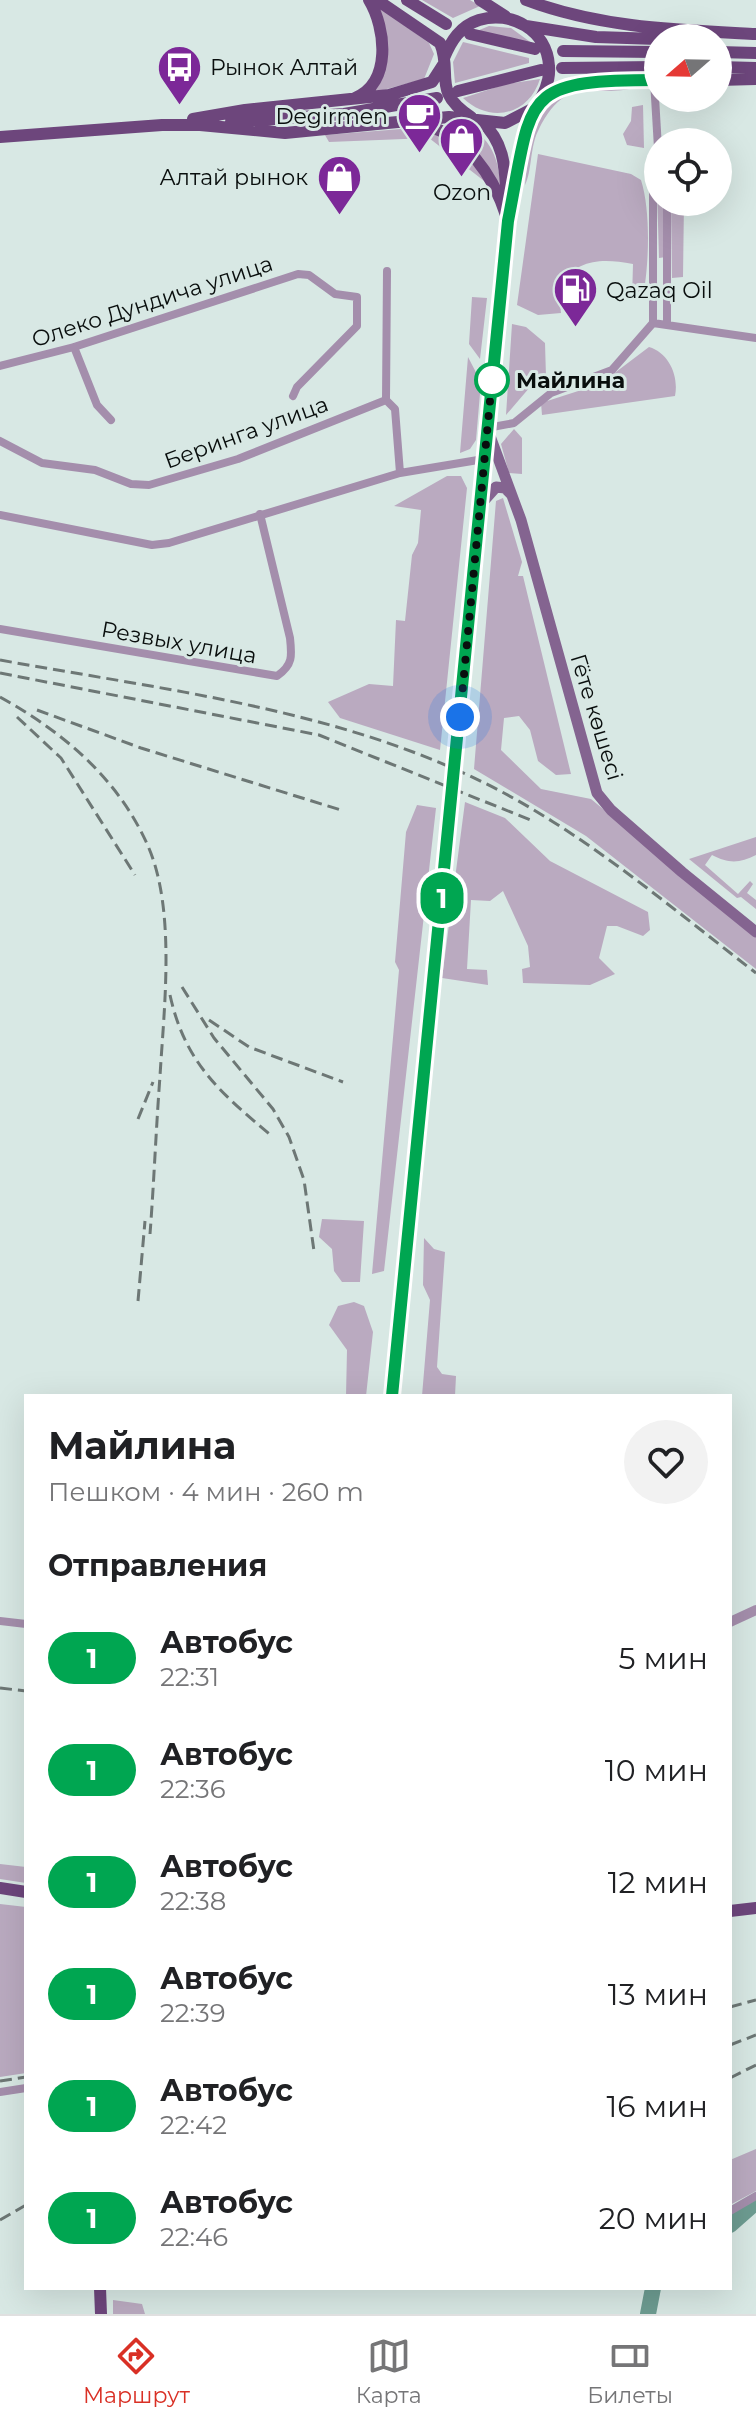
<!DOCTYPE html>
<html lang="ru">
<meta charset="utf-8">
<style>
body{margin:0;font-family:Montserrat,sans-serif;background:#f2f2f2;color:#202124;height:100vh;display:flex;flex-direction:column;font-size:30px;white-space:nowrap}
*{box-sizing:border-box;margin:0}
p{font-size:26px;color:#757577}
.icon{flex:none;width:44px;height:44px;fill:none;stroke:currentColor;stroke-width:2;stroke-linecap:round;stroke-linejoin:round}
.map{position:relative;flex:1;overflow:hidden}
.drawer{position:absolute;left:24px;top:1394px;width:708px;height:896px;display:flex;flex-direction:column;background:#fff;border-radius:0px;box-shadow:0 8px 32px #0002}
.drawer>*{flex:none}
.badge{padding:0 16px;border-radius:26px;font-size:28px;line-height:52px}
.needle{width:52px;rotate:250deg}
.buttons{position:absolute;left:644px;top:24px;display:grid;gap:16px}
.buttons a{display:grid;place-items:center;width:88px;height:88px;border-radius:50%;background:#fff;box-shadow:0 8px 32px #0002;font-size:40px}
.you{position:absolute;width:40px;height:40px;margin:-20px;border:6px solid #fff;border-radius:50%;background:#1a73e8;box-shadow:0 0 0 12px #1a73e833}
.map>.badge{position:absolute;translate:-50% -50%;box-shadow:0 0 0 4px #fff}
h2{padding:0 24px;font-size:30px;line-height:72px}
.round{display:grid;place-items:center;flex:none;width:84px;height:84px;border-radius:42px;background:#f2f2f2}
.head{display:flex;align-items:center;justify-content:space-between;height:136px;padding:0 24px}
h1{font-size:38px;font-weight:700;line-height:60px}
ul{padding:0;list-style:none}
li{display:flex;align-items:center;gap:24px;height:112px;padding:0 24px}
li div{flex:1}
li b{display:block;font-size:30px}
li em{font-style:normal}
li .badge{min-width:88px;font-weight:700;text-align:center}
.menu{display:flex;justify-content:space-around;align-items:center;height:112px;border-top:2px solid #e0e0e0;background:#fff;font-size:22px;color:#757577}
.menu a{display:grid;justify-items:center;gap:4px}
.menu .active{color:#d93025}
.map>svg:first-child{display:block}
.green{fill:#baaac0}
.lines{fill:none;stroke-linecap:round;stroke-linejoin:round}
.river{stroke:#6d9c91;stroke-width:16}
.minor{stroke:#a48eac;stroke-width:8}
.tertiary{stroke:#a48eac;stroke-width:10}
.secondary{stroke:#846490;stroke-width:11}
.primary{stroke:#6d467c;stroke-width:12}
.rail{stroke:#6d7775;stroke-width:3;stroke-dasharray:12 6;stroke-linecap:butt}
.primary-bridge{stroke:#6d467c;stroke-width:12}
.line-casing{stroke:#fff;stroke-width:18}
.line{stroke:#00a651;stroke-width:12}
.walk{stroke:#090e0d;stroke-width:8;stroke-dasharray:0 14.4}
.stop-dot{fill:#fff;stroke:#00a651;stroke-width:4}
.labels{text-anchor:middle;stroke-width:6;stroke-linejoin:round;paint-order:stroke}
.poi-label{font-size:22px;fill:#090e0d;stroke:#d8e8e4;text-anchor:start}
.street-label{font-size:22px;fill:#090e0d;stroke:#d8e8e4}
.stop-label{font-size:22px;font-weight:bold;fill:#090e0d;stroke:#d8e8e4;text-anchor:start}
</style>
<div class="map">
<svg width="756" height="2314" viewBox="0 0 756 2314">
<rect width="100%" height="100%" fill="#d8e8e4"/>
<path class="green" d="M422,0H470L480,6L453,18Z
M378,6L429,43L434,54L424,79L372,93L378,85Z
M489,26L511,28L533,44L477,31Z
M463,42L529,58V63L455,83L453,62Z
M540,79C529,115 490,124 463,98L506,84Z
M586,84L638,87C592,100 567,71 538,131C530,147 532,171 525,185C531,133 530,101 586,84Z
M643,105L644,148L627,145L623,134L631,121L632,107Z
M453,125C489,128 499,157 501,189L441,127Z
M414,128C442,132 473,160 488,184L429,138L329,142L325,135Z
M538,154L631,174L641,180C651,212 649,264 643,297L632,299L633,264C601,258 579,259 558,285L561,313L538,315L517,305Z
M657,189L658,202H664L666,257L659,258Z
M671,202H684L683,277L672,278Z
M472,297L487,298L480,359L469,344Z
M512,324L526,327L545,343L546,377L536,380L506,415Z
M649,347C669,353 679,376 675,396L542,415L541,403L600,384Z
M468,357L481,382L476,440L470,449L460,453Z
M514,429L522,438V474L509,473L501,444Z
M447,476H461L467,488L440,750L340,718L328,702L369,684L393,686L396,620L405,621L412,555L418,543L421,510L394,506Z
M503,498L522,562L518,576H523L571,774L556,775L538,761L530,730L519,716L504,718L501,750L541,789L591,799L756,936V969L586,836L474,769L496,501Z
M465,802L505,818L550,861L648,912L650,930L643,936L617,926H607L599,958L615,974L590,985L523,983L522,969L530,967L528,946L503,891L490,901L471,900L467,969L487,970L488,985L442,978Z
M417,805L436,808L384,1271L372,1274L399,970L395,962L406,832Z
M756,837V855C740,863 729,864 712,855L705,865L738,894L750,881L753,884L747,893L756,900V909L741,897L737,898L689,859Z
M322,1219L364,1221L360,1282H342L334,1271L332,1249L319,1237Z
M424,1238L434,1249L445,1252L437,1367L442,1374L456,1376L455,1396H422L430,1300L423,1285Z
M354,1302L364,1306L373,1332L366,1396H346L347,1350L329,1325L338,1306Z
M0,1864L26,1867V1883L0,1879Z
M0,1904L26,1907V2073L0,2077Z
M756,2149V2191L730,2205V2160Z
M113,2300L142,2304L145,2314H113Z"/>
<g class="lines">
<path class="river" d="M730,2225L756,2202
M648,2314L653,2288"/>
<path class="minor" d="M654,80L658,148
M653,323V180L658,159
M667,324V202
M74,347L97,405L111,420
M0,366L74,347L298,274L309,275L335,294L357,297V326L297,387L293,396
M386,400L387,271
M386,400L395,409L400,473
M487,428L514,423L551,393L612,370L653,323L756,338
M0,441L42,463L95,470L131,484L149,485L238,459L386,400
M0,515L152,545L169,543L400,473L484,459
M0,629L277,676C293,665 292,656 290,638L260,514
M0,1621L26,1624
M0,2092L26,2088
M730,2211L756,2196"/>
<path class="tertiary" d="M730,1622L756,1610"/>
<path class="secondary" d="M487,428L521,520L597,793L611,810L682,872L756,932
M480,505L496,487L505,488L511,494"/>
<path class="primary" d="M377,0L440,43C453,74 431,91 471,117
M407,0L446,24
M480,0L505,16
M526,0C600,28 678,30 756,34
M526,26L596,37L658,39
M470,34L535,49
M563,51L658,52
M718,52L756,53
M444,58C451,41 460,26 479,20C511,10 547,30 549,66C551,90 534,106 526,127C516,156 512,192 508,222C490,356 481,492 469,627
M718,67L756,68
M562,68L658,67
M718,80L756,79
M458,91L541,70
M355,98C392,83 386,28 369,0
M542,99L572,83L658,80
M193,119L245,110L389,95L432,82L443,65
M481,121C506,143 505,171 507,202
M231,122L344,114L437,98
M420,124C466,133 494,177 507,218
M0,137L162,125H200L285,133L449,117L505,123L534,108
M392,1396L438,928
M0,1888L26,1892
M730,1911L756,1908
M100,2288L101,2314"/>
<path class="rail" d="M0,660C170,691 349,710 504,793C595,842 674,910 756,973
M0,673L319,735L533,821
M0,697C63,732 118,778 148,846C176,910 164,1008 160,1076C156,1129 154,1182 150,1234
M37,710L141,748L344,811
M17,717L61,758L135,875
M182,987L214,1038L273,1109L289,1137L304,1180L314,1251
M170,995C185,1064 222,1094 273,1137
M209,1020L249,1047L343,1082
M138,1119L153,1082
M138,1301L145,1221
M0,1688L26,1691
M730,2007L756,2000
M730,2045L756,2035
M730,2078L756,2065
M0,2081L26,2077
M0,2220L26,2205"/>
<path class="primary-bridge" d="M438,928L469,627"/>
</g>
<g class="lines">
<defs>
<path id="line" d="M392,1396L508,221C533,94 519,80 658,80"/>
</defs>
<use href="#line" class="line-casing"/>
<use href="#line" class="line"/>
<path class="walk" d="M460,717L492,380"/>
</g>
<defs>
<symbol id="bus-pin" viewBox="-11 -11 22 30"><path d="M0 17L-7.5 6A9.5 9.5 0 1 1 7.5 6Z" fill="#7c2898" stroke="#d8e8e4"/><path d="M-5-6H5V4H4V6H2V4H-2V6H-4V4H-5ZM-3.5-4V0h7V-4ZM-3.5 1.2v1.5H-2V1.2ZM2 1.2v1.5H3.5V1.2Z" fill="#fff"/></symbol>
<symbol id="cafe-pin" viewBox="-11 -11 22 30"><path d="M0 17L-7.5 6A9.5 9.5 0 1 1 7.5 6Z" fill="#7c2898" stroke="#d8e8e4"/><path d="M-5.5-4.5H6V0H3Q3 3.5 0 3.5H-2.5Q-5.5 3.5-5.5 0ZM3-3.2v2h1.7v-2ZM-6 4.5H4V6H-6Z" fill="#fff"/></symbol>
<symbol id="shop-pin" viewBox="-11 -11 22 30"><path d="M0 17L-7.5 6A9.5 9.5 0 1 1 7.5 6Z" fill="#7c2898" stroke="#d8e8e4"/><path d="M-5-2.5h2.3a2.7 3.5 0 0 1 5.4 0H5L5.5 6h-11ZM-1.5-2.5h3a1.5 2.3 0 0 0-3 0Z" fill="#fff"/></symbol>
<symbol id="fuel-pin" viewBox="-11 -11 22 30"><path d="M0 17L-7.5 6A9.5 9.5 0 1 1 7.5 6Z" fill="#7c2898" stroke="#d8e8e4"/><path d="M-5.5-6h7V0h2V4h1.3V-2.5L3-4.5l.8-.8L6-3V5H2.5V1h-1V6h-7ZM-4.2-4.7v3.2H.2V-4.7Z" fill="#fff"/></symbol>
</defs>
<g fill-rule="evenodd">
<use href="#bus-pin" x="154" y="42" width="51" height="69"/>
<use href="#cafe-pin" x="394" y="90" width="51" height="69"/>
<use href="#shop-pin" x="436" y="114" width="51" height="69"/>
<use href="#shop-pin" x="314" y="152" width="51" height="69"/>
<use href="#fuel-pin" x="550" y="264" width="51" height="69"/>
</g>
<circle class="stop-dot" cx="492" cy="380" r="16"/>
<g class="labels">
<g class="poi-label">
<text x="210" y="75">Рынoк Алтай</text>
<text x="388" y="124" text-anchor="end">Degirmen</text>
<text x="308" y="185" text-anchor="end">Алтай рынок</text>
<text x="462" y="200" text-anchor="middle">Ozon</text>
<text x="606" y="298">Qazaq Oil</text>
</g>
<g class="street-label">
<text transform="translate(152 301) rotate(-18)" y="8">Олеко Дундича улица</text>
<text transform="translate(246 432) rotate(-20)" y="8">Беринга улица</text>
<text transform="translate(179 642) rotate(10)" y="8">Резвых улица</text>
<text transform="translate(597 717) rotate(73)" y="8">Гёте көшесі</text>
</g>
<g class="stop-label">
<text x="516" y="388">Майлина</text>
</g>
</g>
</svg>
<div class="buttons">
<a><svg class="needle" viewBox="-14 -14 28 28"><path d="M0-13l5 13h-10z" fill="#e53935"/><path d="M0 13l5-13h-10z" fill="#757577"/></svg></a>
<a><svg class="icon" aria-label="locate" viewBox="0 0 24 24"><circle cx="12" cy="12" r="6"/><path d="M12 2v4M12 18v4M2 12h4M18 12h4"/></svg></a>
</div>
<div class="you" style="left:460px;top:717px"></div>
<b class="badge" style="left:442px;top:898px;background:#00a651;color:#fff">1</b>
<section class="drawer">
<div class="head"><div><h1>Майлина</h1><p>Пешком · 4 мин · 260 m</p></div><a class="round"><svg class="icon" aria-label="heart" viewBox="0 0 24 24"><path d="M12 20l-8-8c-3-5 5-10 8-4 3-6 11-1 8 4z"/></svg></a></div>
<h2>Отправления</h2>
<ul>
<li><span class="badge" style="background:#00a651;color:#fff">1</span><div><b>Автобус</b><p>22:31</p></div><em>5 мин</em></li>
<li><span class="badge" style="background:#00a651;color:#fff">1</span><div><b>Автобус</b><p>22:36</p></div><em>10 мин</em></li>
<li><span class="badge" style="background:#00a651;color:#fff">1</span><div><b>Автобус</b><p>22:38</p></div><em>12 мин</em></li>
<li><span class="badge" style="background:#00a651;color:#fff">1</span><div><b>Автобус</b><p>22:39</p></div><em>13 мин</em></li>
<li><span class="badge" style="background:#00a651;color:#fff">1</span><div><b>Автобус</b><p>22:42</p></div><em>16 мин</em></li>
<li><span class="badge" style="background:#00a651;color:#fff">1</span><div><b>Автобус</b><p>22:46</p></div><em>20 мин</em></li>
</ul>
</section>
</div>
<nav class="menu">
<a class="active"><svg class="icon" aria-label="directions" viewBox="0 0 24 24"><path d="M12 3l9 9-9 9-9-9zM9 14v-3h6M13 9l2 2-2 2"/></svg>Маршрут</a>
<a><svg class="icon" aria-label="map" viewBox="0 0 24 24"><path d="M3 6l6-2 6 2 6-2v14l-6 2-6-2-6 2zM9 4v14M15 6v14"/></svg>Карта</a>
<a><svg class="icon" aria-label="tickets" viewBox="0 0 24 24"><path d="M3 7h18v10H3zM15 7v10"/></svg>Билеты</a>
</nav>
